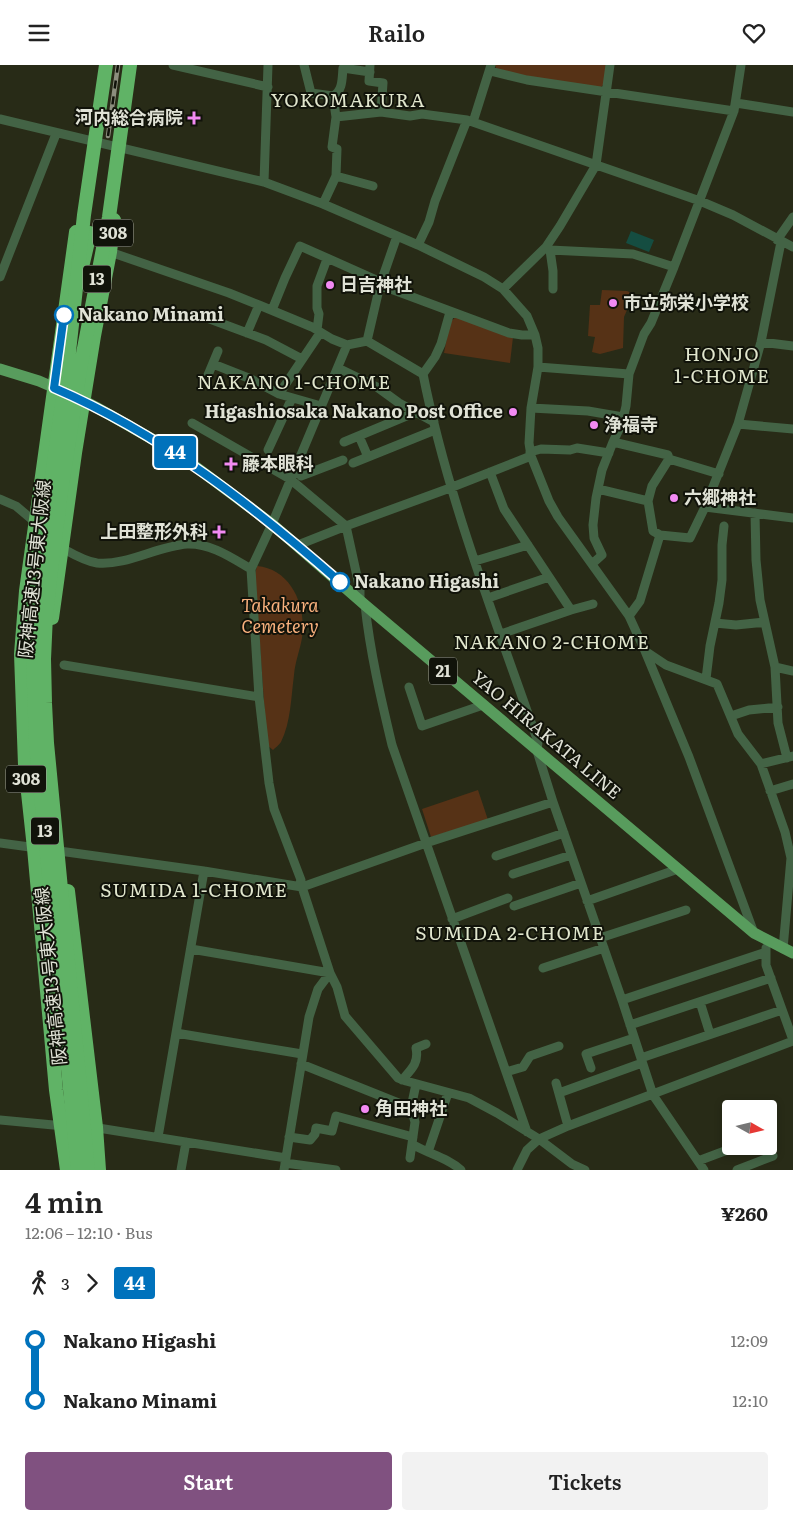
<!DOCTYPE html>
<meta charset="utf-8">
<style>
body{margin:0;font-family:Literata,"Noto Sans JP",serif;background:#f2f2f2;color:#222;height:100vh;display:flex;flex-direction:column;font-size:19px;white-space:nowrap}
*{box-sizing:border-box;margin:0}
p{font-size:16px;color:#767676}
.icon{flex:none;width:28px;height:28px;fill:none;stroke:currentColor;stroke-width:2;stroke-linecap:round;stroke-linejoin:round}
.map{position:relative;height:1105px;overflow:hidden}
.sheet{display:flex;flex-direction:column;background:#fff;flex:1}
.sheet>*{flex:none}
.badge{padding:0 10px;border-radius:4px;font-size:18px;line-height:32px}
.needle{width:32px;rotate:98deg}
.fabs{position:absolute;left:722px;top:1035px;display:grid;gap:10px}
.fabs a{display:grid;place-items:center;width:55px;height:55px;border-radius:5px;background:#fff;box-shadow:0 2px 8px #0003;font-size:25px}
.map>.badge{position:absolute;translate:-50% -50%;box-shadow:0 0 0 2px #fff}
.legs{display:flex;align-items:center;gap:8px;height:55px;padding:0 25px;font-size:16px}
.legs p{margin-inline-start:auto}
.summary{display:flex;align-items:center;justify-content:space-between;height:85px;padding:0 25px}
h1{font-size:28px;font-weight:600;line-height:38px}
.button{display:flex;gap:10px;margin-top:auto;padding:10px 25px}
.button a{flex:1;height:58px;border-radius:5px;background:#805180;color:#fff;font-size:20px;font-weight:600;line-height:58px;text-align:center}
.button a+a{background:#f2f2f2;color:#222}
ul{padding:0 25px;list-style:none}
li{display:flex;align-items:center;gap:18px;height:60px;font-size:19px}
li i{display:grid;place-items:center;width:8px;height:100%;margin:0 6px;background:currentColor}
li i::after{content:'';width:12px;height:12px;margin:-6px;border:4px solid;border-radius:50%;background:#fff}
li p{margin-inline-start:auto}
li:first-child i{background:linear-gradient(#0000 50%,currentColor 0)}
li:last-child i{background:linear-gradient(currentColor 50%,#0000 0)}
header{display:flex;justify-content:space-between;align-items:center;height:65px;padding:0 25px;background:#fff;font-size:22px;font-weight:600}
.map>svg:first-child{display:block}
.green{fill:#563216}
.water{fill:#154d41}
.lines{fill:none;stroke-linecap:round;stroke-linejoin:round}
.minor{stroke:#436345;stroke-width:9}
.major{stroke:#589c5d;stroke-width:11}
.highway{stroke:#60b366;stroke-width:14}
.rail-casing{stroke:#8c8e7e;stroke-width:4.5}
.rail{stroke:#11130a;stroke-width:2.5;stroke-dasharray:8;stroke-linecap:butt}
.highway-bridge{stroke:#60b366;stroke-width:14}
.line-1-casing{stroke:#fff;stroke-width:11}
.line-1{stroke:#0072bc;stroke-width:8}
.poi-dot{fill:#f28af3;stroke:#11130a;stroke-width:2}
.stop-1-dot{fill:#fff;stroke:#0072bc;stroke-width:2.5}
.labels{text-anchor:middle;stroke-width:4;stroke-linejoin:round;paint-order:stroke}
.shield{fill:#11130a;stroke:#a2a499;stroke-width:1}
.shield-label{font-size:16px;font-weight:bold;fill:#e0e2d6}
.poi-label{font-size:18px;font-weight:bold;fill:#e0e2d6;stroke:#11130a;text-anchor:start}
.stop-label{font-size:18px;font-weight:bold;fill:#e0e2d6;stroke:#11130a;text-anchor:start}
.street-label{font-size:18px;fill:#e0e2d6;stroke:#11130a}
.park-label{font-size:18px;font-style:italic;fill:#f8b07d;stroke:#11130a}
.neighbourhood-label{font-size:19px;letter-spacing:1px;fill:#e1e6cd;stroke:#11130a}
</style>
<header><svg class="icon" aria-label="menu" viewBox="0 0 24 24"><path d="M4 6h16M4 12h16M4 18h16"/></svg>Railo<svg class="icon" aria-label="heart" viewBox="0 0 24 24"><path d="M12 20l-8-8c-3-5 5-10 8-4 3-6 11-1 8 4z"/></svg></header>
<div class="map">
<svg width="793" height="1105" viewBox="0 0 793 1105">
<rect width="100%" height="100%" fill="#282b17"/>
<path class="green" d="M495,0H608L605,18L600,23L528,13L497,5Z
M602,225L627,226L634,229L624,252L623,283L600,289L592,287L595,272L588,271L590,240H600Z
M456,252L513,272L510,298L444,288L450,257Z
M257,501C291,504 307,541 302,573C300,585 295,597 294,610C291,632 291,657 281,677C279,680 275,683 273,685L267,680L255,509Z
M478,725L488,755L431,772L422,744Z"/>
<path class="water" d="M631,166L654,175L649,187L626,178Z"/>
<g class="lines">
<path class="minor" d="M173,0L268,22
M304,0L311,28L333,31L336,52L332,82L337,84L336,111L323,139
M370,0L369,16L383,18L381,47
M490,6L527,15L734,46
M333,31C343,26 342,13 343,3L370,7
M736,38L793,47
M336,52L381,47L410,51L422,49L467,55L700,136L733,150L793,182
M0,54L264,117L323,139L418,180L484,212L503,224L527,251L535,270L538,283V302L531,343L529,378L531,391L549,436L558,452L629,551L645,586L689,692L754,868
M473,57L491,0
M336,111L373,121
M264,117L268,0
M777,175L793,152
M418,180L429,157L435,136L467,55
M546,182L550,185L633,189L674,202
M550,185L553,206V224
M110,187L229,228L259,240L312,262L332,274L347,280L367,276L423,309C448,435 496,556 538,677L537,686L553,737L622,935L653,1030L704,1105
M0,212L56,69
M380,220L509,268L522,270H535
M503,224L546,182L560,161L596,100L610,0
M272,245L285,213L300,181L381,217
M207,253L266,275L302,294
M317,265L319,249L317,243V221L327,194
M247,268L259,240
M367,276L380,220L397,171
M761,277L793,281
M213,299L251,314L279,329L321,341
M538,302L629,309
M338,303L377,322L399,338L434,357
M423,309L435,292L441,279L450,247
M208,310L218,286
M279,329L320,268
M531,343L588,346L623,352
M192,358L290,414L346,461L360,525V535
M738,359L761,277L781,177
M359,371L368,392
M344,377L416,347
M613,377L668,390L669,394L719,409
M268,385L292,333
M530,387L541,384L570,385L577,383L609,388
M353,398L435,365
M295,401L301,411L343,395
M490,407L504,444L571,545
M598,424L648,436
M0,434L16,441L35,457
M705,442L793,453
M755,448L756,495L760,535L775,602L778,658L787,693
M660,470L653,466L648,436L652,421L669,394
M298,480L346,461L450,423L531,391
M62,483C73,489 84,496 97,498C126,501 158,481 187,479C211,478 232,493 251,504
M475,496L528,480
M592,499L602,490L594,473L593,460L596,433L602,405L613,377L622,358L626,341L629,309L644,269L651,258L674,202L734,46L741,0
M488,533L549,512
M365,540C370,587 381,634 392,680L527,1067
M629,551L640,536L660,470L690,473L705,442L738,359L793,364
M715,558L736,560L765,557
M501,569L571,545L593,539
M645,586L666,600L717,619L738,669L761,699L785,767L791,793L783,884
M64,600L259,632
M775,602L793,606
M706,614L710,581L719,538L722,515V480L724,461
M409,622L422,661L483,640
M731,651L749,645L778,642
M761,699L793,691
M770,726L793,719
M0,778L37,783
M52,785L204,806L302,822L330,908L318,924L309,952L284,1105
M496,791L564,768
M513,809L571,790
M299,821L301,815L274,744L269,718L259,632L251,504L272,459L347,280
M302,822L426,778L553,737
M587,836L678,804
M514,841L581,818
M452,854L508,833
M600,873L686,845
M766,883V900L793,975
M191,884L330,908L337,922L345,951L398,1013L406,1016L469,1033L497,1048L539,1074L572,1099L585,1105
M543,903L604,883
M622,935L766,887
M700,937L710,969
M630,960L771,913
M176,968L302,989
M641,993L782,945
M301,999L411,1043
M591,1003L586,989L634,973
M506,1007L523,1002L530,991L559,981
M402,1015C412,1004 419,998 416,983L426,979
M556,1018L568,1061
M559,1028L642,998
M0,1055L64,1061
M92,1062L286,1093
M158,1072L204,806
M289,1072L310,1075L315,1069L316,1063L332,1066L336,1051L413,1072
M412,1079C428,1089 447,1092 461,1105
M428,1087L448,1028
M410,1093L415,1057L411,1043L416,1019
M698,1096L738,1081
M285,1098L336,1105
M181,1105L186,1077
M517,1105L527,1085L539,1074L568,1061L793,976
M737,1105L773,1091"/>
<path class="major" d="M0,304L39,316L62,326
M77,332L96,342L166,382L196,402L272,459L365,540L754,868L793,888"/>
<path class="highway" d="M83,198L90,168
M52,553L75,388L94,271L110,187L114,155
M68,826L96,1062L99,1105
M67,1105L56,1025L34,783L25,700L21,589L26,526L76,167"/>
<defs>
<path id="rail" d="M108,71L118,0
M59,378L40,526L36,579L37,634L82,1105"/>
</defs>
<use href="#rail" class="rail-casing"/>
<use href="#rail" class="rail"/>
<path class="highway-bridge" d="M78,1105L36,680L33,594L35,549L39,504L68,296L84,150L106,0
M88,1105L47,678L45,638L44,594L46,550L51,506L61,427L81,299L109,152L130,0"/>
</g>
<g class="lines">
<defs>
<path id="line-1" d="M64,250L54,323C161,369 252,440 340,517"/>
</defs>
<use href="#line-1" class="line-1-casing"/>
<use href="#line-1" class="line-1"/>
</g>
<g class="poi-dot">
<path d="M191.5 45.5h5v5h5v5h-5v5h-5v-5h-5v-5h5z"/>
<circle cx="330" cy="220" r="5"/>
<circle cx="613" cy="238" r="5"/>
<circle cx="513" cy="347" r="5"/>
<circle cx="594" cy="360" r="5"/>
<path d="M228.5 391.5h5v5h5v5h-5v5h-5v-5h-5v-5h5z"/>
<circle cx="674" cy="433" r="5"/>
<path d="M216.5 459.5h5v5h5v5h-5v5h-5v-5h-5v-5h5z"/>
<circle cx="365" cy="1044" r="5"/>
</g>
<g class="stop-1-dot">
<circle cx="64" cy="250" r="9"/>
<circle cx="340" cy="517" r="9"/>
</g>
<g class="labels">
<g class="shield">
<rect x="93" y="154.5" width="40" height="27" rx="4"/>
<rect x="83" y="200.5" width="28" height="27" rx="4"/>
<rect x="429" y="592.5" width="28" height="27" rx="4"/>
<rect x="6" y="700.5" width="40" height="27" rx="4"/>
<rect x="31" y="752.5" width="28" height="27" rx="4"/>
</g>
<g class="shield-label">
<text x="113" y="174">308</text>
<text x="97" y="220">13</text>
<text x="443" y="612">21</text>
<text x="26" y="720">308</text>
<text x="45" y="772">13</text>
</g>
<g class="poi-label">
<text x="183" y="59" text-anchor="end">河内総合病院</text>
<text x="340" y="226">日吉神社</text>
<text x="623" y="244">市立弥栄小学校</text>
<text x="503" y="353" text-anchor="end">Higashiosaka Nakano Post Office</text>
<text x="604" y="366">浄福寺</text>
<text x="242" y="405">藤本眼科</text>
<text x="684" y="439">六郷神社</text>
<text x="208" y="473" text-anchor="end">上田整形外科</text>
<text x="375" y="1050">角田神社</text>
</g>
<g class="stop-label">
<text x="78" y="256">Nakano Minami</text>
<text x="354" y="523">Nakano Higashi</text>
</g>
<g class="street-label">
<text transform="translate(35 504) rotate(-84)" y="6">阪神高速13号東大阪線</text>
<text transform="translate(546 670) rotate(40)" y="6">YAO HIRAKATA LINE</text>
<text transform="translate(51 911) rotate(-96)" y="6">阪神高速13号東大阪線</text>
</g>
<g class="park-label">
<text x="280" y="547">Takakura<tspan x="280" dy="21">Cemetery</tspan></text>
</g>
<g class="neighbourhood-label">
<text x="348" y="42">YOKOMAKURA</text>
<text x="722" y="296">HONJO<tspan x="722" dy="22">1-CHOME</tspan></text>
<text x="294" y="324">NAKANO 1-CHOME</text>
<text x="552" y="584">NAKANO 2-CHOME</text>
<text x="194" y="832">SUMIDA 1-CHOME</text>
<text x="510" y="875">SUMIDA 2-CHOME</text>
</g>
</g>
</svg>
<div class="fabs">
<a><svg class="needle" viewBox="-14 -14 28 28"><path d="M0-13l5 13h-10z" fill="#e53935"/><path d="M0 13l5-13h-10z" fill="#767676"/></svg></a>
</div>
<b class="badge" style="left:175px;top:387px;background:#0072bc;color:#fff">44</b>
</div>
<section class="sheet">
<div class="summary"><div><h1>4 min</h1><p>12:06 – 12:10 · Bus</p></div><b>¥260</b></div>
<div class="legs"><svg class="icon" aria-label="walk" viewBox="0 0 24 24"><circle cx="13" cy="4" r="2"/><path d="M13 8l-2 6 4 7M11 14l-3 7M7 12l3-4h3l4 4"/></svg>3<svg class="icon" aria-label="forward" viewBox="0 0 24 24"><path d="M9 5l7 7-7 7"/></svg><b class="badge" style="background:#0072bc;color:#fff">44</b></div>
<ul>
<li><i style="color:#0072bc"></i><b>Nakano Higashi</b><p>12:09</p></li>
<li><i style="color:#0072bc"></i><b>Nakano Minami</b><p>12:10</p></li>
</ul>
<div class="button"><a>Start</a><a>Tickets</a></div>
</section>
